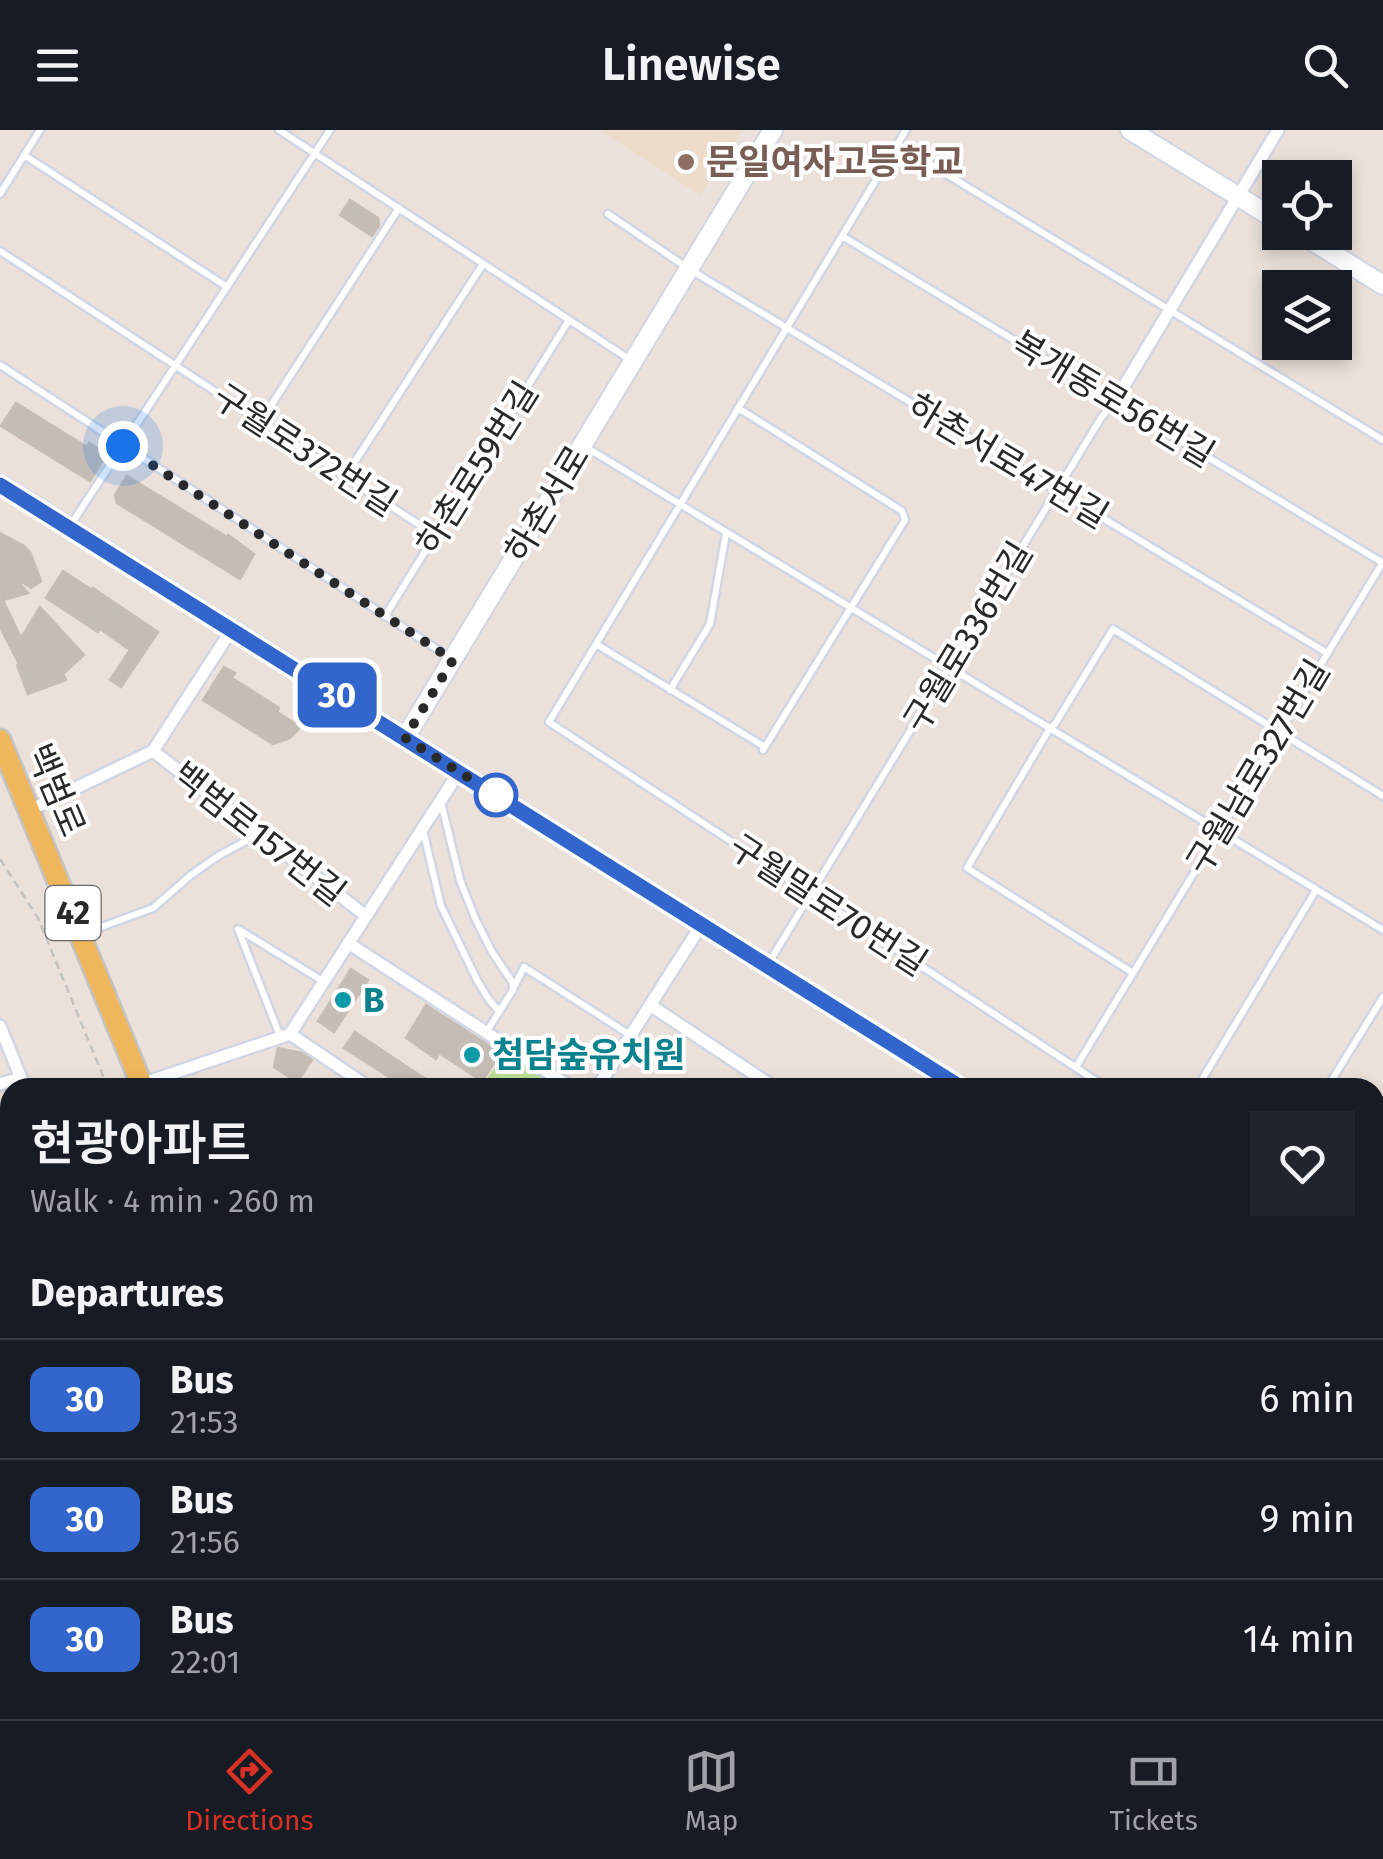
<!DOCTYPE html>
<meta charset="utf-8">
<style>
body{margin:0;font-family:"Fira Sans","Noto Sans KR",sans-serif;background:#20242c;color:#f1f3f6;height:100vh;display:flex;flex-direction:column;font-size:38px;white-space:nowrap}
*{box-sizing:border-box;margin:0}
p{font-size:32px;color:#9ea1a6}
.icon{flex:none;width:55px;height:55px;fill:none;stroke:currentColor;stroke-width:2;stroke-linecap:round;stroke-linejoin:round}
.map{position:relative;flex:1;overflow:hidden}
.panel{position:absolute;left:0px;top:948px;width:1385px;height:642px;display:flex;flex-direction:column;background:#171b24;border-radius:30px 30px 0 0;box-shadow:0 5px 15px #0003}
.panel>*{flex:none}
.badge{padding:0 20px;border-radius:15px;font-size:35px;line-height:65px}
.tools{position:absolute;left:1262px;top:30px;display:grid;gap:20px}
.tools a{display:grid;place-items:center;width:90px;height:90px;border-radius:0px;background:#171b24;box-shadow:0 5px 15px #0003;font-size:50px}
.you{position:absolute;width:50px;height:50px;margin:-25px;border:8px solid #fff;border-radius:50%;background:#1a73e8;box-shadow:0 0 0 15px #1a73e833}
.map>.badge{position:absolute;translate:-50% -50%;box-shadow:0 0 0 5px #fff}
h2{padding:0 30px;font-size:38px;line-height:90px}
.round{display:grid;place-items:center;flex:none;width:105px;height:105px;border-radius:0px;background:#20242c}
.headline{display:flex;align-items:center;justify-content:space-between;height:170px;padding:0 30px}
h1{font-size:48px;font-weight:600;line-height:75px}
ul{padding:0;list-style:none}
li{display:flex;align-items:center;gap:30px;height:120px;padding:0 30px;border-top:2px solid #363941}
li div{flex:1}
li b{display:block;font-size:38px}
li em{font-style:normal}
li .badge{min-width:110px;font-weight:700;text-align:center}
header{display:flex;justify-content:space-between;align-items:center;height:130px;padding:0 30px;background:#171b24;font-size:45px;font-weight:600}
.tab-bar{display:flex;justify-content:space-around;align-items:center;height:140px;border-top:2px solid #363941;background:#171b24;font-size:28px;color:#9ea1a6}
.tab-bar a{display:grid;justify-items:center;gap:5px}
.tab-bar .active{color:#d93025}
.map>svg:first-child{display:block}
.education{fill:#eddcca}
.green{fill:#bce296}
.building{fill:#c4bdb6;stroke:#c6bdb4;stroke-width:2.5}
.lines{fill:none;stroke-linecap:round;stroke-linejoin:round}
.lane-casing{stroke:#d0d6e2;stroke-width:11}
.street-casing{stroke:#d0d6e2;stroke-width:16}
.secondary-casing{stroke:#d0d6e2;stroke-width:22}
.primary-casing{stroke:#c3c3c3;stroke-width:25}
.path{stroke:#c3c3c3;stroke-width:2.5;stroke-dasharray:8 5;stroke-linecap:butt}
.lane{stroke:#fff;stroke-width:6}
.street{stroke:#fff;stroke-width:11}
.secondary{stroke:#fff;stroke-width:18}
.primary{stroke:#f0b65b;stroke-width:20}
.line-casing{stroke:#fff;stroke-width:22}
.line{stroke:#36c;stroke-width:15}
.walk{stroke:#292929;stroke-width:10;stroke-dasharray:0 18}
.education-dot{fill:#8d6e63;stroke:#fff;stroke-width:4}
.stop-dot{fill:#fff;stroke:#36c;stroke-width:5}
.culture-dot{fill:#0f9aa8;stroke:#fff;stroke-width:4}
.labels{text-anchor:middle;stroke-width:8;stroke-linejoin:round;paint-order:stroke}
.shield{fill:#fff;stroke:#696969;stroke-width:2.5}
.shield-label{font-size:32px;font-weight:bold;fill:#292929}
.education-label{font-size:35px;font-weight:bold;fill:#785e54;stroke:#fff;text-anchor:start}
.street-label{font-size:35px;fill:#292929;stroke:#fff}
.culture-label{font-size:35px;font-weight:bold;fill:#0d838f;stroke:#fff;text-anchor:start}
</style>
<header><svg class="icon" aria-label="menu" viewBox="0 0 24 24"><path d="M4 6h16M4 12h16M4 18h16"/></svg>Linewise<svg class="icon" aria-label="search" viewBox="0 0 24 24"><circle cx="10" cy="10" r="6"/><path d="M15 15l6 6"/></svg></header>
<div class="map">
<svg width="1383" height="1589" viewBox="0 0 1383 1589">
<rect width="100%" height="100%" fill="#ebe1da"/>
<path class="education" d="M599,0H743L700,65Z
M152,1580H264L268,1589H129Z"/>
<path class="green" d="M505,922L557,957H482Z"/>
<path class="building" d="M350,70L378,88L379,95L372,106L340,85Z
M16,273L87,317L89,313L107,324L90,351L1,296Z
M127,346L227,407L228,405L254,424L240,449L117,373L115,365Z
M0,403L24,416L30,422L41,451L31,458L22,452L20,454L28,463L3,470L21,508L40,477L84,525L63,544L66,550L28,564L17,535L19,534L0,497Z
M63,441L92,460L93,458L158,502L121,557L110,550L130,520L100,499L98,502L46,468Z
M224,537L235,543L232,548L279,578L277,582L301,597L290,608L273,614L203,570Z
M351,839L368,850L334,902L318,891Z
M426,875L501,923L482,951L439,923L436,929L406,908Z
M355,902L439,958H406L344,918Z
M278,918L302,923L312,930L297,952L274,937Z"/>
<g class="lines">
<defs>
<path id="lane" d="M279,0L632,231
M906,0L549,592L1107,958
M897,14L1383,310
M24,25L227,157
M0,64L40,0
M608,84L689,139L1327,523
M842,106L1383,433
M0,121L435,405
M0,235L452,529
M738,278L902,381L905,390L763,620
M261,291L399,78
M584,316L1383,800
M345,347L483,134
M70,396L330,0
M385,486L569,190
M596,514L765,617
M670,560L710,494L726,403
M441,672L460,750L475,788L492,822L513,853V860L487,901
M423,700L441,776L477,850L489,870L499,881
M82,804L153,778L191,745L218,726L259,704
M768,834L1101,288L1115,271
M1133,843L967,738L1050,598L1055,594L1113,499L1383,666
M513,859L524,837L630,905
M280,906L238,799L321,850L326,848
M1076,937L1383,432
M1197,958L1316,760
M1327,958L1383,867
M0,1055L10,1083
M1375,1131L1383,1136
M0,1174L10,1171
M0,1234L10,1261
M1,1303L10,1330
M114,1580L119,1589
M292,1580L296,1589
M328,1584L330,1589
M66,1589L88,1580
M919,1589L925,1580"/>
<path id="street" d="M1115,271L1278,0
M153,621L366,786
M30,680L153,621L232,499
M348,813L572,958
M650,875L775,958
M0,896L21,948L0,954
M290,904L370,958
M141,954L290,904L459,642
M597,958L702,794
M1375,1025L1383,1012
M1375,1412L1383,1417
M1375,1546L1383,1533
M498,1580L502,1589
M724,1580L738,1589
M802,1580L813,1589
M1129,1580L1143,1589
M1375,1580L1383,1585
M531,1589L537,1580
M664,1589L670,1580
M832,1589L838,1580
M1019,1589L1024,1580"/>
<path id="secondary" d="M1130,0L1280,92
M1298,102L1383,155
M0,354L962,958
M405,608L773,0
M1375,1217L1383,1222
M0,1302L10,1299"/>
<path id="primary" d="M0,610L143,958
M383,1580L387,1589
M404,1580L407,1589"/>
</defs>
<use href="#lane" class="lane-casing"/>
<use href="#street" class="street-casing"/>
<use href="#secondary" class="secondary-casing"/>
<use href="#primary" class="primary-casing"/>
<path class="path" d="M0,729L38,788L108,958"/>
<use href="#lane" class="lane"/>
<use href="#street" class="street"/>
<use href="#secondary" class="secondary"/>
<use href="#primary" class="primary"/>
</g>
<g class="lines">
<defs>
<path id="line" d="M0,355L962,958"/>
</defs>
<use href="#line" class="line-casing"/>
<use href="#line" class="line"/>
<path class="walk" d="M123,316L453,530L405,608L496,665"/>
</g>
<circle class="education-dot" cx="686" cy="32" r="10"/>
<circle class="stop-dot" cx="496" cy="665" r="20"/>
<g class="culture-dot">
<circle cx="343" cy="870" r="10"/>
<circle cx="472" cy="925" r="10"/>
</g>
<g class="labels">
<rect class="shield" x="45.5" y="756" width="55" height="54" rx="8"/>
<g class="shield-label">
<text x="73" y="794">42</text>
</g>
<g class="education-label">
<text x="706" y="44">문일여자고등학교</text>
</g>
<g class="street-label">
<text transform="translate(1113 269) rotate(31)" y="12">복개동로56번길</text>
<text transform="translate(305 320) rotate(33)" y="12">구월로372번길</text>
<text transform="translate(1008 331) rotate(31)" y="12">하촌서로47번길</text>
<text transform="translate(477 338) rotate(-58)" y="12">하촌로59번길</text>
<text transform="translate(547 374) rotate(-59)" y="12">하촌서로</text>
<text transform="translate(968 507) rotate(-59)" y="12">구월로336번길</text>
<text transform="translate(1258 637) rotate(-59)" y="12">구월남로327번길</text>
<text transform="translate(56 660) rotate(67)" y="12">백범로</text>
<text transform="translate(259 704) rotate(38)" y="12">백범로157번길</text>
<text transform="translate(828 775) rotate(33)" y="12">구월말로70번길</text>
</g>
<g class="culture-label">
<text x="363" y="882">B</text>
<text x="492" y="937">첨담숲유치원</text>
</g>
</g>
</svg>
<div class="tools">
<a><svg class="icon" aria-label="locate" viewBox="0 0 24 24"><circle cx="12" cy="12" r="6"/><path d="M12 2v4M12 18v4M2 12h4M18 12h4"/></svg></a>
<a><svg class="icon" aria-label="layers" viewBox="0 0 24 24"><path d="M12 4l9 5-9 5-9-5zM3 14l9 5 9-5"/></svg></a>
</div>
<div class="you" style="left:123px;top:316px"></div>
<b class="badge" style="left:337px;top:565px;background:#36c;color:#fff">30</b>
<section class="panel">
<div class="headline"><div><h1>현광아파트</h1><p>Walk · 4 min · 260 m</p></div><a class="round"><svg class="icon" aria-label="heart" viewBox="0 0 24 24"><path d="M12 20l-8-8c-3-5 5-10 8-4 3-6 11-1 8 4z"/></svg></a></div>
<h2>Departures</h2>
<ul>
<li><span class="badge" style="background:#36c;color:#fff">30</span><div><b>Bus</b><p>21:53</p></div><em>6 min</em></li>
<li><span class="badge" style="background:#36c;color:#fff">30</span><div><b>Bus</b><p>21:56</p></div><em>9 min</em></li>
<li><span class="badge" style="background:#36c;color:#fff">30</span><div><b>Bus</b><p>22:01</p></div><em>14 min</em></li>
</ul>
</section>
</div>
<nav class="tab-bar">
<a class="active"><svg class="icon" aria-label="directions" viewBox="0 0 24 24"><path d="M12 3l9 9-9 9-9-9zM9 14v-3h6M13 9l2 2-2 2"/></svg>Directions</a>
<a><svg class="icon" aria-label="map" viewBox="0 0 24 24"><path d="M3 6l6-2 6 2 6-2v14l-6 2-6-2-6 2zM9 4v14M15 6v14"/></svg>Map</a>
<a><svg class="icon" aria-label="tickets" viewBox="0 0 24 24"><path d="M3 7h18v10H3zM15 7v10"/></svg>Tickets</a>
</nav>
